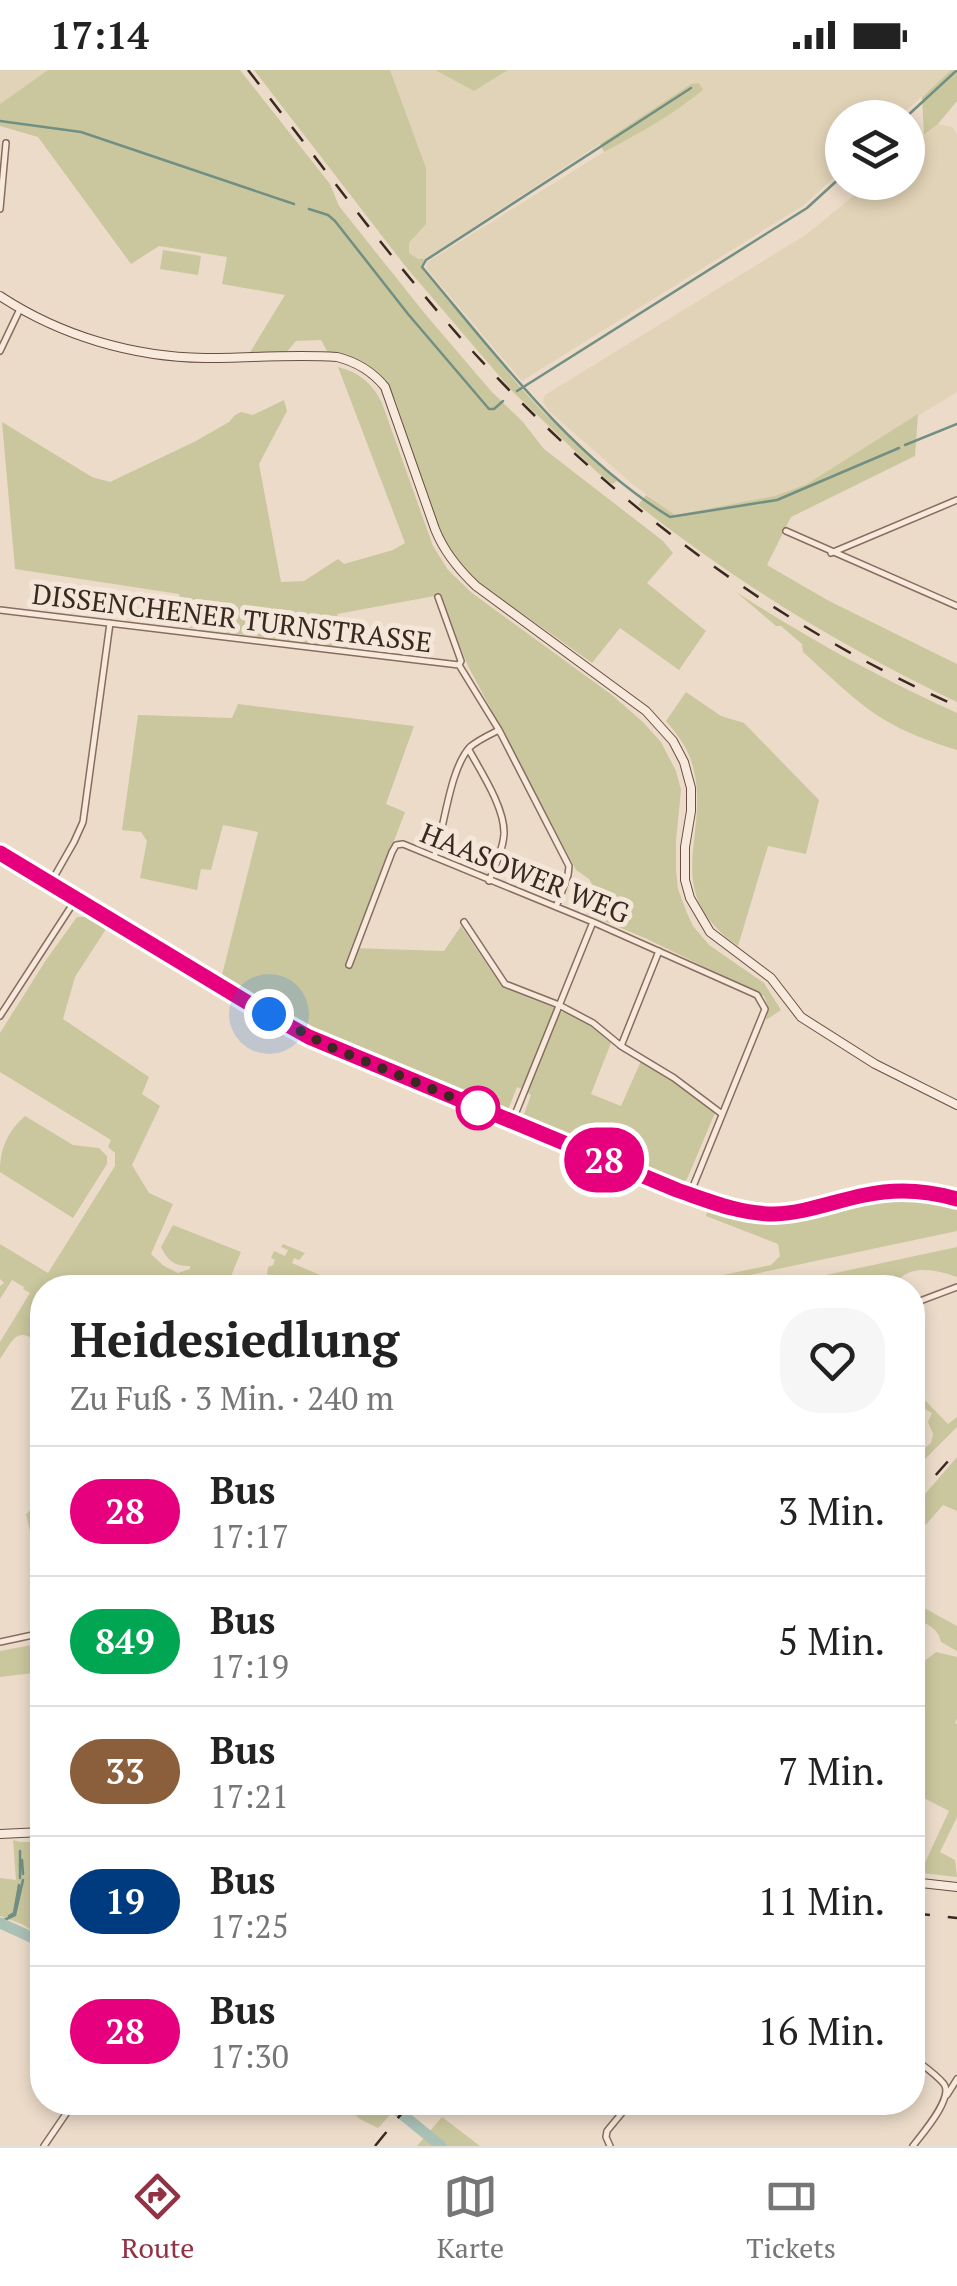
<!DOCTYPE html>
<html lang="de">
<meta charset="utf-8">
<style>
body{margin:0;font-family:"PT Serif",serif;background:#f6f6f6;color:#222;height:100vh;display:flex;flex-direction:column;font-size:38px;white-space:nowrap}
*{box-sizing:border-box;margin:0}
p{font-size:32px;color:#767676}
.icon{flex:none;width:55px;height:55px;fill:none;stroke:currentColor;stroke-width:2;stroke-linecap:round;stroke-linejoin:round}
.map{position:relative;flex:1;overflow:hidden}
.side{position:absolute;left:30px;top:1205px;width:895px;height:840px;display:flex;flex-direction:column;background:#fff;border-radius:40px;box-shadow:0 5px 15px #0003}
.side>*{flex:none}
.badge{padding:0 20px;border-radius:32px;font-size:35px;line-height:65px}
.buttons{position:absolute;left:825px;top:30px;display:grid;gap:20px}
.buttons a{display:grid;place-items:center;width:100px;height:100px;border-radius:50%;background:#fff;box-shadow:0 5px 15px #0003;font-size:50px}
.you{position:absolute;width:50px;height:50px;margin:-25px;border:8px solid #fff;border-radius:50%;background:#1a73e8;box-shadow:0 0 0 15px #1a73e833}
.map>.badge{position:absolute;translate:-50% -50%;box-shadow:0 0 0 5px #fff}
.round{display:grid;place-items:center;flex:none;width:105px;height:105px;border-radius:40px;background:#f6f6f6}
.summary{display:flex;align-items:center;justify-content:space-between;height:170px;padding:0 40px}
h1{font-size:48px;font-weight:600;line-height:75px}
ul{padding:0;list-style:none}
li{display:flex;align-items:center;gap:30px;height:130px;padding:0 40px;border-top:2px solid #e0e0e0}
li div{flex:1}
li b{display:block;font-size:38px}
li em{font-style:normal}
li .badge{min-width:110px;font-weight:700;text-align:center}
.status{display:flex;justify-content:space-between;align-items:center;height:70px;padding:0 50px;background:#fff;direction:ltr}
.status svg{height:28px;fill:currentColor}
.tabs{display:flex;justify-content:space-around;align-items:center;height:140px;border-top:2px solid #e0e0e0;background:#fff;font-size:28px;color:#767676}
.tabs a{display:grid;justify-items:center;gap:5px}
.tabs .current{color:#923345}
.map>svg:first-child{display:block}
.farmland{fill:#e1d3b7}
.green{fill:#cac79e}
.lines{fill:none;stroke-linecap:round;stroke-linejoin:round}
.stream{stroke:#718f82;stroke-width:2.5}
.river{stroke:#aac1b6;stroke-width:11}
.street-casing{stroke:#876d5f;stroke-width:8}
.secondary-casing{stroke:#694f42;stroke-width:10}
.street{stroke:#f7eadc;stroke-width:5}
.secondary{stroke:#f7eadc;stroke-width:8}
.rail{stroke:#392921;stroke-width:2.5;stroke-dasharray:18 18;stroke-linecap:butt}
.line-casing{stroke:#fff;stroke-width:22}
.line{stroke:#e6007e;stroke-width:15}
.walk{stroke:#392921;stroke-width:10;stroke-dasharray:0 18}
.stop-dot{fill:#fff;stroke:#e6007e;stroke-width:5}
.labels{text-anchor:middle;stroke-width:10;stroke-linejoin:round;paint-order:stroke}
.street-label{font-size:28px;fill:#392921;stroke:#f4e7d9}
</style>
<div class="status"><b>17:14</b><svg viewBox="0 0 49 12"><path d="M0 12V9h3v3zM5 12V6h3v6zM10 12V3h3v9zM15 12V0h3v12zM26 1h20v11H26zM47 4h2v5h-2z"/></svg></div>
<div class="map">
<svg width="957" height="2076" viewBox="0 0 957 2076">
<rect width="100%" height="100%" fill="#ecdbc9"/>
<path class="farmland" d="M0,0H48L0,34Z
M390,0H435L474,21L508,0H951L899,47L842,48V100L804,135L522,311L426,198L427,192L604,82L637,64L687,33L702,20L699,13L691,14L425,189H418L409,183L407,177L409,173L414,169Z
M938,54L952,57L957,64V322L807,414L773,427L674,445L631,413L549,341L543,332L545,325L807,164L869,113L908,112V80Z"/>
<path class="green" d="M48,0H240L330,114L339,136L426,245L491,321L523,352L544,379L663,471L673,483L647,513L706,561L679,600L620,558L592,593L481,514L461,496L442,471L396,332C381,298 364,287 328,283L321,270L296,271L285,284H249L285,225L222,214L227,187L159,176L131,194L38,67L0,56V34Z
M254,0H390L426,98V154L409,173V183L418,189H425L421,197L521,318L544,343L617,411L612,414L598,403L513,322L406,197Z
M435,0H508L474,21Z
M951,0H957V31L938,54L924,65L922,27Z
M699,13L703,20C673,45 638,64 604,82L600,74L691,14Z
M163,180L201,186L198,205L160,199Z
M338,297C359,302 373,314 382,333L433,476L448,500L472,523L612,625L643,652L661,672L676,701L681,720L676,771V801L678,819L687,843L693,856L709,875L764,913L781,940L766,950L768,936L764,926L645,868L587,844L595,819L589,809L576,800L467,594L440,525L337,544L349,579L185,557L179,524L15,499L2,352L92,407L110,412L196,371L229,352L235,345L241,342L253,345L284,330L287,341L259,394L281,512L304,511L338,489L344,494L393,480L405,473Z
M918,344L915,386L791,447L767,495L829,531L957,594V632C844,578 737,513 638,435L646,425L675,445L775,426L807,414Z
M736,522C807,568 880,608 957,643V680C931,672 906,663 883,649C854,631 829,605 803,582L802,574L781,556H776Z
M686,622L721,646L744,653L819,730L806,784L768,776L738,876C655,818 715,763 691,690C685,674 676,663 666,651Z
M238,634L414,656L386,734L405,742L353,878L444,881L461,856L502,917L555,938L522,1019L517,1017L508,1040L317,961L221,909L258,762L223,755L211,800L201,799L197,820L140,808L147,771L141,762L122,760L138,645L232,648Z
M77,847H85L106,859L75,907L63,949L149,1007L142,1024L160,1036L132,1095L149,1123L173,1134L151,1184L164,1196L178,1203L190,1199V1196C174,1196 168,1191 161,1177L173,1155L241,1182L231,1206L239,1212L237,1218H42V1274C16,1256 15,1267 0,1289V1272L30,1223L23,1219L24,1217L12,1210L0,1229V1216L4,1213L0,1209V1174L48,1203L115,1096V1083L108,1077L111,1070L0,1002V963L46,890Z
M565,941L591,955L611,973L591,1024L621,1036L641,991L672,1010L715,1043L687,1109L683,1113L523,1047L531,1025L527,1022L560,943Z
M25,1046L73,1075L99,1078L107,1086V1094L73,1148L0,1102C0,1079 7,1062 25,1046Z
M890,1129H927L957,1138V1161L693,1217H665L771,1195L780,1186L778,1174L706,1146L708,1139C729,1144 750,1151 771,1152C812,1153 850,1133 890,1129Z
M283,1174L305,1183L299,1190L294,1188L292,1193L320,1205L316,1214H313L311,1217H307L308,1213L282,1208L279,1215L271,1213L274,1207L267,1204L268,1197L273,1195L275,1190L271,1188L274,1181L285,1186L288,1180L281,1177Z
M957,1177V1207C942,1202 921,1196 906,1204C897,1209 896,1215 884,1217L876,1211L857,1217H770Z
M912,1317L948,1354L957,1347V1357L913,1401V1387L931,1373L933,1364L928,1352L932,1343L913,1332Z
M957,1387V1441L943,1435L922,1459L916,1473L923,1478L913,1498V1438Z
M42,1430V1513L26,1444Z
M915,1533L957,1556V1581L941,1572C938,1557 926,1553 913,1549V1534Z
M42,1573V1602L0,1607V1581Z
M936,1582L957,1587V1649L955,1653L957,1654V1747L940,1782L955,1790L957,1807L913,1802L914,1799H922L949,1741L924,1728L913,1751V1739L918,1728L912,1725L913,1600Z
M13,1770L21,1772H42V1867L22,1854L0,1846V1808L16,1810Z
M341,2033H401L378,2058L360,2049Z
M442,2047L480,2076H417Z"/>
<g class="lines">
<path class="stream" d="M691,18L426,190L422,197C496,285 571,386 670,447L777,430L899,378
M905,48L957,0
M0,51L81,62L294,134
M309,139L328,145L335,151L408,244L489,339H494L503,331
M517,321L807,138L842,106
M905,375L957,354
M20,1781V1808
M22,1790L23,1804
M9,1846L14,1843L19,1815
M0,1852L15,1845L23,1810"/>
<path class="river" d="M0,1853L42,1872
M387,2032L441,2076"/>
<defs>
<path id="street" d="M0,139L6,73
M0,281L20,239
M786,461L957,536
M831,483L957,430
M438,527L461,591L459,595L499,660L569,796L568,805L556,837
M0,540L459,595
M469,680C481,702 505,738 504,764C503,780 495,796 489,811
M434,787C445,757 449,700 470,677C478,670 489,665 499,660
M50,814L74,772L83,752L110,553
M464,852L505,914L559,935L593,953L621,976L674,1008L722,1044
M349,895L392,782L396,775L403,774L593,852L757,925L765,939L761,949L690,1124
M0,946L76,829
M621,976L659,881
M512,1052L593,852
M912,1234L957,1217
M0,1572L42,1563
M912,1987C922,1995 936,2004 944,2014C954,2028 922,2064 913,2076
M947,2025L957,2009
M44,2076L74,2032
M610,2076L606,2067L607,2061L631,2032"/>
<path id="secondary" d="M0,226C61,266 133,287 205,288C249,288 293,284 337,287C357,292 372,301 385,317L435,459C444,482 458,499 476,516L646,641L673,671L684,692L691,718V741L685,777V810L690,828L710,862L771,908L801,947L875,994L957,1035
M0,783L249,934L309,967L677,1119C708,1131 740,1144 774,1144C806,1144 835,1131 865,1125C897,1118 926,1120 957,1129
M0,1764L42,1762
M912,1812L957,1817"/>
</defs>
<use href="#street" class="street-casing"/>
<use href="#secondary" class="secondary-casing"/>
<use href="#street" class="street"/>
<use href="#secondary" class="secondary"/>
<path class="rail" d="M248,0C323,96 394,195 476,285C611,432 774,555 957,636
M912,1432L957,1381
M912,1843L957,1848
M375,2076L411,2032"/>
</g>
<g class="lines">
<defs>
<path id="line" d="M0,783L250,934L309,967L677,1120C709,1131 740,1144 774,1144C806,1143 834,1131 865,1125C897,1118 926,1120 957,1129"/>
</defs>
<use href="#line" class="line-casing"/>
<use href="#line" class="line"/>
<path class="walk" d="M269,944L328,976L478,1038"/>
</g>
<circle class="stop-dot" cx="478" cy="1038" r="20"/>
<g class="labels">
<g class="street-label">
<text transform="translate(232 548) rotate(7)" y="10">DISSENCHENER TURNSTRASSE</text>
<text transform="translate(525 803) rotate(22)" y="10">HAASOWER WEG</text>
</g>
</g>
</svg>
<div class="buttons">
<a><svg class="icon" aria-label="layers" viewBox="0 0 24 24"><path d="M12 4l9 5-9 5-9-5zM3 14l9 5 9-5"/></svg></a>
</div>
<div class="you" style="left:269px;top:944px"></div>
<b class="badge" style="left:604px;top:1090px;background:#e6007e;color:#fff">28</b>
<section class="side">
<div class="summary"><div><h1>Heidesiedlung</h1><p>Zu Fuß · 3 Min. · 240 m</p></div><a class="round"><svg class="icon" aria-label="heart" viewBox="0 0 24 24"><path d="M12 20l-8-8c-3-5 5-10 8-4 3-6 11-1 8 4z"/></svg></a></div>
<ul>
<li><span class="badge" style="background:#e6007e;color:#fff">28</span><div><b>Bus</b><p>17:17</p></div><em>3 Min.</em></li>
<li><span class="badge" style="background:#00a651;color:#fff">849</span><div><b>Bus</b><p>17:19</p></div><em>5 Min.</em></li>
<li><span class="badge" style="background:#8b5e3c;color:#fff">33</span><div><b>Bus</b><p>17:21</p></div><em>7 Min.</em></li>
<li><span class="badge" style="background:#003b80;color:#fff">19</span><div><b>Bus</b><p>17:25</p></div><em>11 Min.</em></li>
<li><span class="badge" style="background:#e6007e;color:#fff">28</span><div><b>Bus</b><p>17:30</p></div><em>16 Min.</em></li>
</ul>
</section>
</div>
<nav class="tabs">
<a class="current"><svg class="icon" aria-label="directions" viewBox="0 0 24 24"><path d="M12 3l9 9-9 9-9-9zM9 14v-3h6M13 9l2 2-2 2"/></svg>Route</a>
<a><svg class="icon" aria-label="map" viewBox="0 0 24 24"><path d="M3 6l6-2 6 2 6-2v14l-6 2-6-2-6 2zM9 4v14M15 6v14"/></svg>Karte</a>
<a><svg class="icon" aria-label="tickets" viewBox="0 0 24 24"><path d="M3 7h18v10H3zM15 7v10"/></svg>Tickets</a>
</nav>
